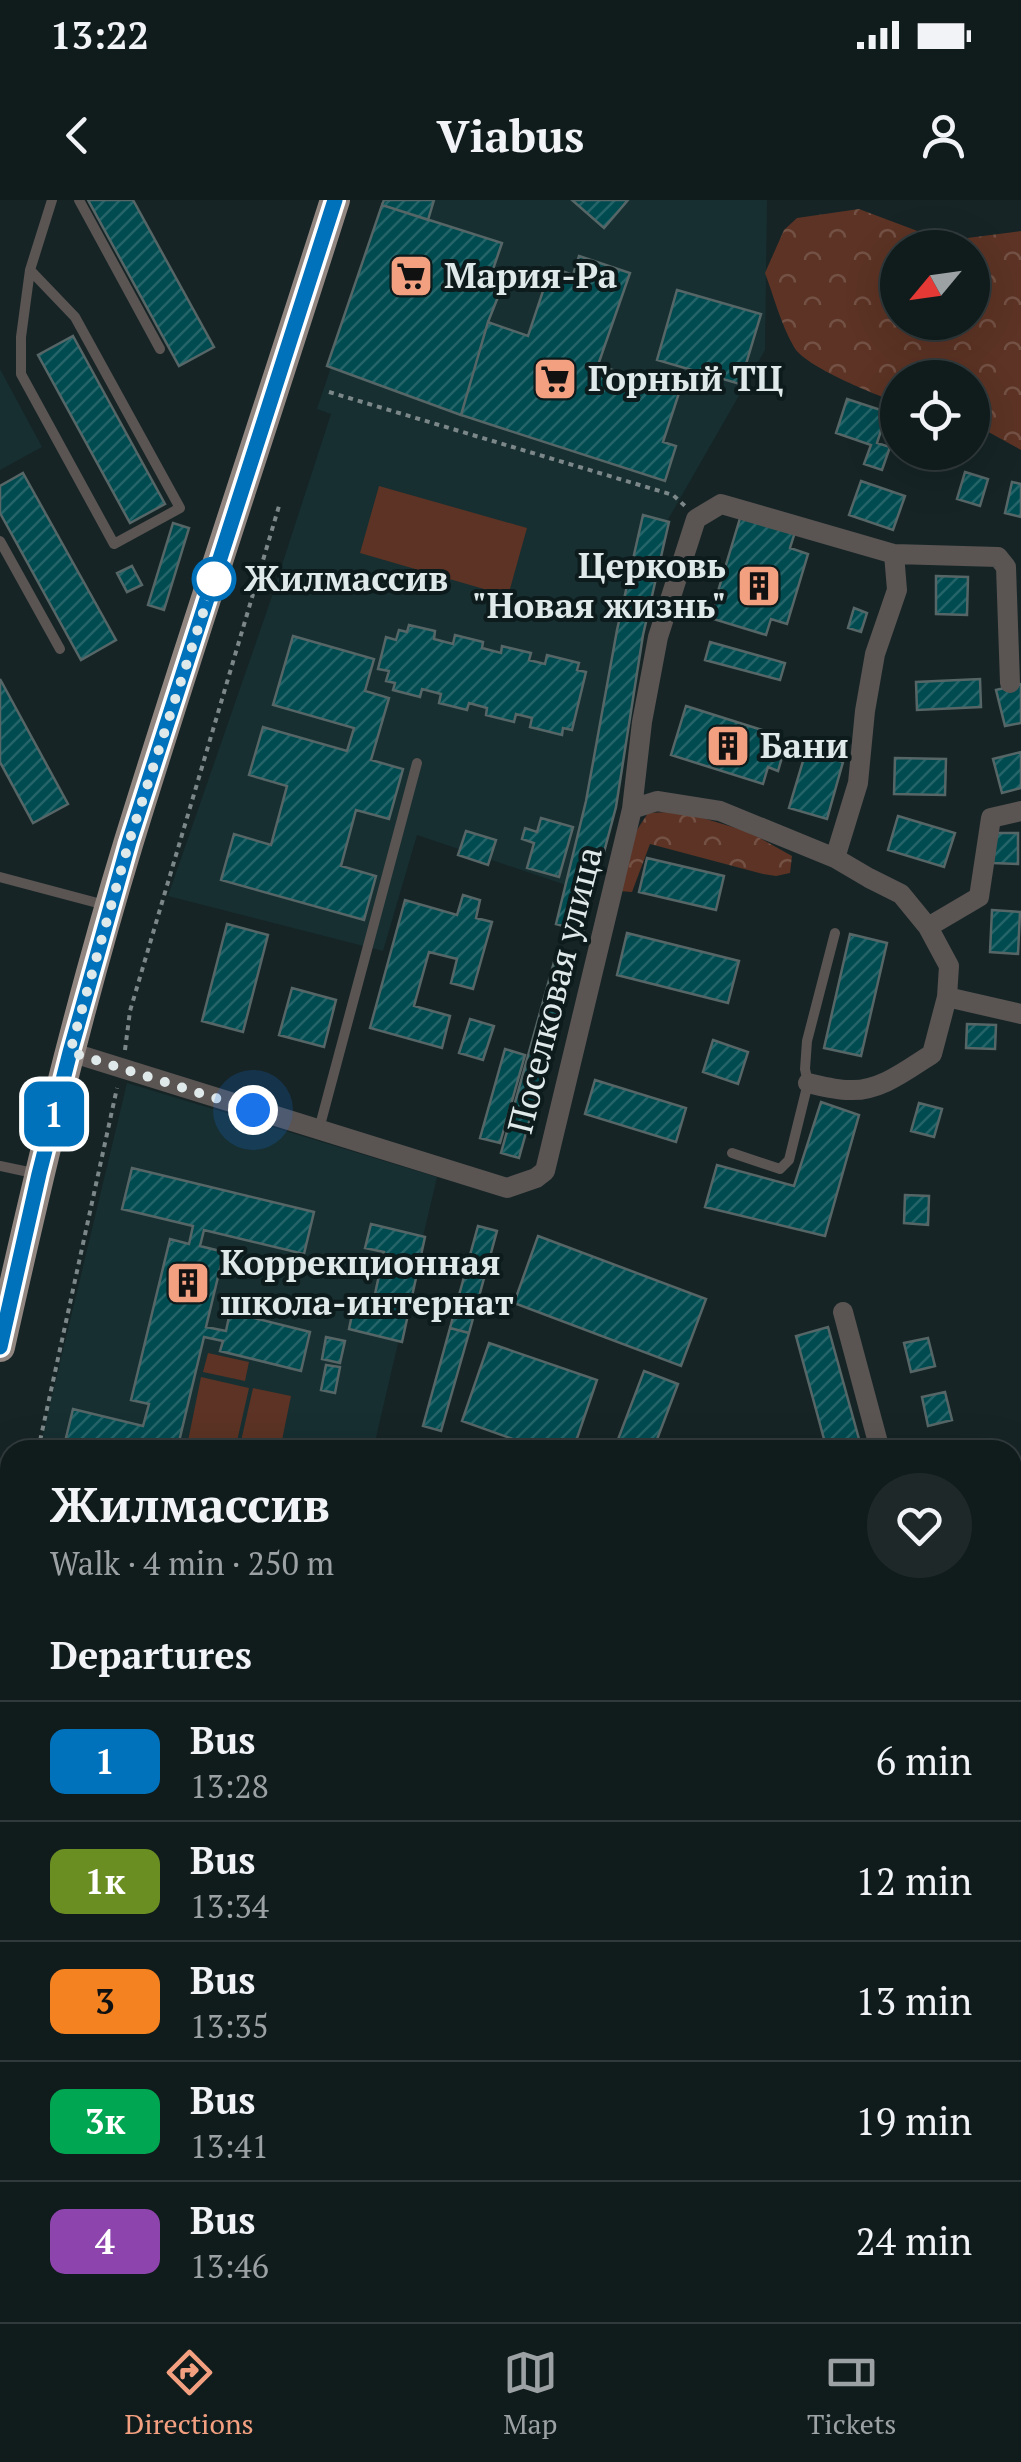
<!DOCTYPE html>
<meta charset="utf-8">
<style>
body{margin:0;font-family:"PT Serif",serif;background:#1e2829;color:#f1f3f6;height:100vh;display:flex;flex-direction:column;font-size:38px;white-space:nowrap}
*{box-sizing:border-box;margin:0}
p{font-size:32px;color:#9ca1a3}
.icon{flex:none;width:55px;height:55px;fill:none;stroke:currentColor;stroke-width:2;stroke-linecap:round;stroke-linejoin:round}
.map{position:relative;flex:1;overflow:hidden}
.panel{position:absolute;left:0px;top:1240px;width:1022px;height:882px;display:flex;flex-direction:column;background:#101b1c;border-radius:30px 30px 0 0;box-shadow:0 10px 40px #0002,0 0 0 2px #30393b}
.panel>*{flex:none}
.badge{padding:0 20px;border-radius:15px;font-size:35px;line-height:65px}
.needle{width:65px;rotate:241deg}
.tools{position:absolute;left:880px;top:30px;display:grid;gap:20px}
.tools a{display:grid;place-items:center;width:110px;height:110px;border-radius:50%;background:#101b1c;box-shadow:0 10px 40px #0002,0 0 0 2px #30393b;font-size:50px}
.you{position:absolute;width:50px;height:50px;margin:-25px;border:8px solid #fff;border-radius:50%;background:#1a73e8;box-shadow:0 0 0 15px #1a73e833}
.map>.badge{position:absolute;translate:-50% -50%;box-shadow:0 0 0 5px #fff}
h2{padding:0 50px;font-size:38px;line-height:90px}
.round{display:grid;place-items:center;flex:none;width:105px;height:105px;border-radius:52px;background:#1e2829}
.summary{display:flex;align-items:center;justify-content:space-between;height:170px;padding:0 50px}
h1{font-size:48px;font-weight:800;line-height:75px}
ul{padding:0;list-style:none}
li{display:flex;align-items:center;gap:30px;height:120px;padding:0 50px;border-top:2px solid #30393b}
li div{flex:1}
li b{display:block;font-size:38px}
li em{font-style:normal}
li .badge{min-width:110px;font-weight:700;text-align:center}
.status{display:flex;justify-content:space-between;align-items:center;height:70px;padding:0 50px;background:#101b1c;direction:ltr}
.status svg{height:28px;fill:currentColor}
header{display:flex;justify-content:space-between;align-items:center;height:130px;padding:0 50px;background:#101b1c;font-size:45px;font-weight:800}
.tabs{display:flex;justify-content:space-around;align-items:center;height:140px;border-top:2px solid #30393b;background:#101b1c;font-size:28px;color:#9ca1a3}
.tabs a{display:grid;justify-items:center;gap:5px}
.tabs .current{color:#f3a081}
.map>svg:first-child{display:block}
.built{fill:#172f31}
.forest{fill:url(#forest-crowns);fill-rule:evenodd}
.garden{fill:#5c3324}
.building{fill:url(#building-hatch);stroke:#566667;stroke-width:2.5}
.lines{fill:none;stroke-linecap:round;stroke-linejoin:round}
.path{stroke:#7c8789;stroke-width:4;stroke-dasharray:5 5;stroke-linecap:butt}
.lane{stroke:#5a5452;stroke-width:10}
.street{stroke:#5a5452;stroke-width:20}
.primary{stroke:#928681;stroke-width:30}
.line-casing{stroke:#fff;stroke-width:22}
.line{stroke:#0072bc;stroke-width:15}
.walk{stroke:#e0e9ea;stroke-width:10;stroke-dasharray:0 18}
.stop-dot{fill:#fff;stroke:#0072bc;stroke-width:5}
.labels{text-anchor:middle;stroke-width:8;stroke-linejoin:round;paint-order:stroke}
.poi-label{font-size:35px;font-weight:bold;fill:#e0e9ea;stroke:#0d1b1c;text-anchor:start}
.stop-label{font-size:35px;font-weight:bold;fill:#e0e9ea;stroke:#0d1b1c;text-anchor:start}
.street-label{font-size:35px;fill:#e0e9ea;stroke:#0d1b1c}
</style>
<div class="status"><b>13:22</b><svg viewBox="0 0 49 12"><path d="M0 12V9h3v3zM5 12V6h3v6zM10 12V3h3v9zM15 12V0h3v12zM26 1h20v11H26zM47 4h2v5h-2z"/></svg></div>
<header><svg class="icon" aria-label="back" viewBox="0 0 24 24"><path d="M15 5l-7 7 7 7"/></svg>Viabus<svg class="icon" aria-label="person" viewBox="0 0 24 24"><circle cx="12" cy="8" r="4"/><path d="M4 21q1-7 8-7t8 7"/></svg></header>
<div class="map">
<svg width="1021" height="2122" viewBox="0 0 1021 2122">
<defs>
<pattern id="forest-crowns" width="20" height="18" patternUnits="userSpaceOnUse" patternTransform="scale(2.5)"><rect width="20" height="18" fill="#5c3324"/><path d="M2 6a3 3 0 1 1 6 0M12 15a3 3 0 1 1 6 0" fill="none" stroke="#735144"/></pattern>
<pattern id="building-hatch" width="6" height="6" patternUnits="userSpaceOnUse" patternTransform="scale(2.5)"><rect width="6" height="6" fill="#004b50"/><path d="M-1 1l2-2M0 6l6-6M5 7l2-2" fill="none" stroke="#256569"/></pattern>
</defs>
<rect width="100%" height="100%" fill="#162426"/>
<path class="built" d="M387,0H767L765,150L662,330L641,324L617,430L586,601L566,685L417,635L383,751L168,696L269,405L331,214L317,209Z
M0,169L42,247L0,270Z
M127,883L437,977L373,1250H56L40,1246Z"/>
<path class="forest" d="M859,9L944,41L1021,31V250L983,229L973,225L972,178H898L897,202C875,195 804,166 794,147C781,125 774,97 765,73L784,30L797,18ZM898,48H972V122H898Z
M668,612L693,615L749,632L792,656L790,673L776,676L763,674L650,644L632,692L619,691L629,642L648,613Z
M0,2017L10,2020V2112L50,2113L48,2122H0Z"/>
<path class="garden" d="M379,286L527,328L508,396L360,353Z
M208,1153L249,1162L245,1181L203,1172Z
M201,1177L249,1188L235,1250L188,1241Z
M253,1188L291,1196L280,1250H239Z"/>
<path class="building" d="M88,0H133L214,147L179,166Z
M384,0H434L428,20L382,5Z
M572,0H628L604,28Z
M382,5L502,43L489,81L502,87L488,122L461,215L327,166Z
M579,56L630,73L598,165L679,193L663,242L676,246L665,281L461,215L488,122L528,136L551,67L573,75Z
M677,90L761,114L740,184L657,160Z
M73,136L165,304L130,323L38,155Z
M847,199L887,212L877,243L890,247L882,270L864,264L871,245L836,233Z
M965,272L988,279L980,306L957,299Z
M23,273L116,440L81,460L0,313V286Z
M861,281L905,296L893,330L849,315Z
M1012,282L1021,284V317L1005,313Z
M643,315L669,322L643,435L616,607L583,731L556,724L586,601L617,430Z
M741,315L795,332L790,348L808,354L787,424L771,419L766,435L710,418Z
M173,323L189,328L164,410L148,405Z
M132,366L142,385L127,392L117,373Z
M936,376L968,377L967,415L936,414Z
M854,408L867,413L861,432L848,428Z
M409,425L435,431L434,439L453,444L455,435L483,442L482,448L501,453L502,446L531,453L529,460L545,464L547,455L579,463L577,470L586,472L572,530L563,528L562,535L530,527L532,518L516,514L514,522L486,515L487,508L469,503L467,510L439,503L441,494L422,489L420,497L393,490L395,483L386,481L389,471L378,469L386,437L396,440L399,430L407,432Z
M293,436L374,459L365,491L389,498L371,560L403,569L389,619L356,610L341,666L376,676L364,720L221,680L234,634L271,645L287,586L249,575L263,527L347,551L354,528L273,505Z
M710,442L785,463L780,480L705,460Z
M0,479L68,604L33,623L0,562Z
M980,479L981,507L917,510L916,482Z
M1021,484V523L1005,526L996,490Z
M686,506L781,536L778,545L785,547L778,571L768,567L763,584L671,555Z
M806,551L843,562L827,619L789,608Z
M1021,552V588L1002,593L993,559Z
M895,558L946,559L945,595L894,594Z
M898,616L955,633L944,667L888,650Z
M541,618L573,627L559,677L527,668L534,643L522,639L525,628L537,632Z
M466,631L496,640L488,665L458,655Z
M993,633H1018V664L993,663Z
M647,658L724,676L716,710L639,692Z
M463,695L480,700L476,718L492,722L473,789L451,783L457,759L429,752L414,806L450,816L442,848L370,828L405,700L457,715Z
M992,710L1020,712L1018,754L990,752Z
M227,724L268,735L243,832L202,821Z
M627,733L739,761L728,803L617,775Z
M850,734L887,743L861,856L824,848Z
M554,762L572,767L519,958L501,953Z
M292,788L336,800L324,847L279,835Z
M470,819L494,826L483,860L459,853Z
M967,824L996,825L995,849L966,848Z
M713,840L748,852L738,884L703,872Z
M505,849L525,855L500,943L480,938Z
M595,880L686,908L676,942L585,914Z
M821,902L859,915L825,1036L705,1007L717,965L794,986Z
M919,903L942,909L934,937L911,931Z
M132,968L314,1012L304,1054L204,1030L200,1046L224,1052L206,1127L226,1131L230,1112L310,1132L301,1171L220,1151L223,1141L204,1137L177,1250H80L64,1246L73,1209L143,1226L149,1204L131,1200L170,1039L189,1044L193,1026L122,1009Z
M905,995L929,996L928,1025L904,1023Z
M371,1024L425,1037L402,1142L349,1129L354,1105L372,1108L384,1052L365,1048Z
M478,1026L497,1031L469,1133L450,1128Z
M538,1036L706,1099L681,1166L514,1103Z
M828,1127L862,1250H827L796,1136Z
M450,1128L469,1133L441,1231L423,1226Z
M326,1137L345,1141L340,1163L322,1159Z
M928,1138L935,1166L911,1172L904,1143Z
M489,1143L597,1180L573,1250H544L462,1221Z
M326,1165L340,1167L335,1193L321,1190Z
M644,1171L678,1184L653,1250H614Z
M945,1192L952,1220L928,1226L922,1197Z
M1012,1312L1021,1340V1343L1012,1346Z
M1017,1424L1021,1453L1012,1455V1425Z
M7,1580H10V1733L0,1730V1605Z
M1012,1980L1021,1995V2087L1012,2072Z
M79,2112H129L127,2122H77Z
M173,2112H226L224,2122H170Z
M650,2112H696L703,2122H657Z
M793,2112H868L850,2122H798Z"/>
<g class="lines">
<path class="path" d="M329,192L673,295L685,306
M125,850L130,811L279,306
M38,1250L117,888
M0,1439L10,1389
M0,1780L10,1782
M0,2007L10,2009"/>
<path class="lane" d="M79,0L160,149
M30,70L75,117L180,308L114,344L21,174V137L30,70L52,0
M0,341L60,449
M0,677L105,705
M319,929L417,563
M732,953L780,969L789,960L808,883L805,869L807,841L835,733
M0,966L38,974
M763,2112L766,2122
M1011,2112L1017,2122
M58,2122L60,2112"/>
<path class="street" d="M894,354L998,357L1006,367L1010,483
M632,609L642,522L658,437L696,319L721,304L894,354L897,390L875,454L865,511L858,583L835,658
M928,727L979,697L991,618L1021,611
M947,797L1021,814
M70,852L507,988L536,978L545,971L632,609L657,601L720,611L835,658L869,678L901,694L928,727L949,766L947,797L932,854C908,869 880,892 849,890C836,890 821,886 808,883
M843,1112L880,1250
M0,1480L10,1477
M1012,1554L1021,1553
M1012,1671L1021,1660
M1012,1718L1021,1725
M595,2112L601,2122"/>
<path class="primary" d="M0,1147C38,977 78,808 129,641C195,427 267,214 335,0"/>
</g>
<g class="lines">
<defs>
<path id="line" d="M0,1147L39,974L70,852L129,642L335,0"/>
</defs>
<use href="#line" class="line-casing"/>
<use href="#line" class="line"/>
<path class="walk" d="M214,379L129,642L70,852L253,910"/>
</g>
<defs>
<symbol id="supermarket-square" viewBox="-11 -11 22 22"><rect x="-9" y="-9" width="18" height="18" rx="4" fill="#f3a081" stroke="#0d1b1c"/><path d="M-6-5.5h2.5l.6 2H6L4.5 2H-2.5L-4.4-4H-6ZM-1.5 3.2a1.3 1.3 0 1 0 .1 0ZM3 3.2a1.3 1.3 0 1 0 .1 0Z" fill="#111"/></symbol>
<symbol id="building-square" viewBox="-11 -11 22 22"><rect x="-9" y="-9" width="18" height="18" rx="4" fill="#f3a081" stroke="#0d1b1c"/><path d="M-4-6H4V6H1V3H-1V6H-4ZM-2.5-4.3h1.7v1.8h-1.7ZM.8-4.3h1.7v1.8H.8ZM-2.5-1h1.7V.8h-1.7ZM.8-1h1.7V.8H.8Z" fill="#111"/></symbol>
</defs>
<g fill-rule="evenodd">
<use href="#supermarket-square" x="386" y="51" width="50" height="50"/>
<use href="#supermarket-square" x="530" y="154" width="50" height="50"/>
<use href="#building-square" x="734" y="361" width="50" height="50"/>
<use href="#building-square" x="703" y="521" width="50" height="50"/>
<use href="#building-square" x="163" y="1058" width="50" height="50"/>
</g>
<circle class="stop-dot" cx="214" cy="379" r="20"/>
<g class="labels">
<g class="poi-label">
<text x="444" y="88">Мария-Ра</text>
<text x="588" y="191">Горный ТЦ</text>
<text x="726" y="378" text-anchor="end">Церковь<tspan x="726" dy="40">"Новая жизнь"</tspan></text>
<text x="760" y="558">Бани</text>
<text x="220" y="1075">Коррекционная<tspan x="220" dy="40">школа-интернат</tspan></text>
</g>
<g class="stop-label">
<text x="244" y="391">Жилмассив</text>
</g>
<g class="street-label">
<text transform="translate(555 790) rotate(-76)" y="12">Поселковая улица</text>
</g>
</g>
</svg>
<div class="tools">
<a><svg class="needle" viewBox="-14 -14 28 28"><path d="M0-13l5 13h-10z" fill="#e53935"/><path d="M0 13l5-13h-10z" fill="#9ca1a3"/></svg></a>
<a><svg class="icon" aria-label="locate" viewBox="0 0 24 24"><circle cx="12" cy="12" r="6"/><path d="M12 2v4M12 18v4M2 12h4M18 12h4"/></svg></a>
</div>
<div class="you" style="left:253px;top:910px"></div>
<b class="badge" style="left:54px;top:914px;background:#0072bc;color:#fff">1</b>
<section class="panel">
<div class="summary"><div><h1>Жилмассив</h1><p>Walk · 4 min · 250 m</p></div><a class="round"><svg class="icon" aria-label="heart" viewBox="0 0 24 24"><path d="M12 20l-8-8c-3-5 5-10 8-4 3-6 11-1 8 4z"/></svg></a></div>
<h2>Departures</h2>
<ul>
<li><span class="badge" style="background:#0072bc;color:#fff">1</span><div><b>Bus</b><p>13:28</p></div><em>6 min</em></li>
<li><span class="badge" style="background:#6b8e23;color:#fff">1к</span><div><b>Bus</b><p>13:34</p></div><em>12 min</em></li>
<li><span class="badge" style="background:#f58220;color:#111">3</span><div><b>Bus</b><p>13:35</p></div><em>13 min</em></li>
<li><span class="badge" style="background:#00a651;color:#fff">3к</span><div><b>Bus</b><p>13:41</p></div><em>19 min</em></li>
<li><span class="badge" style="background:#8e44ad;color:#fff">4</span><div><b>Bus</b><p>13:46</p></div><em>24 min</em></li>
</ul>
</section>
</div>
<nav class="tabs">
<a class="current"><svg class="icon" aria-label="directions" viewBox="0 0 24 24"><path d="M12 3l9 9-9 9-9-9zM9 14v-3h6M13 9l2 2-2 2"/></svg>Directions</a>
<a><svg class="icon" aria-label="map" viewBox="0 0 24 24"><path d="M3 6l6-2 6 2 6-2v14l-6 2-6-2-6 2zM9 4v14M15 6v14"/></svg>Map</a>
<a><svg class="icon" aria-label="tickets" viewBox="0 0 24 24"><path d="M3 7h18v10H3zM15 7v10"/></svg>Tickets</a>
</nav>
